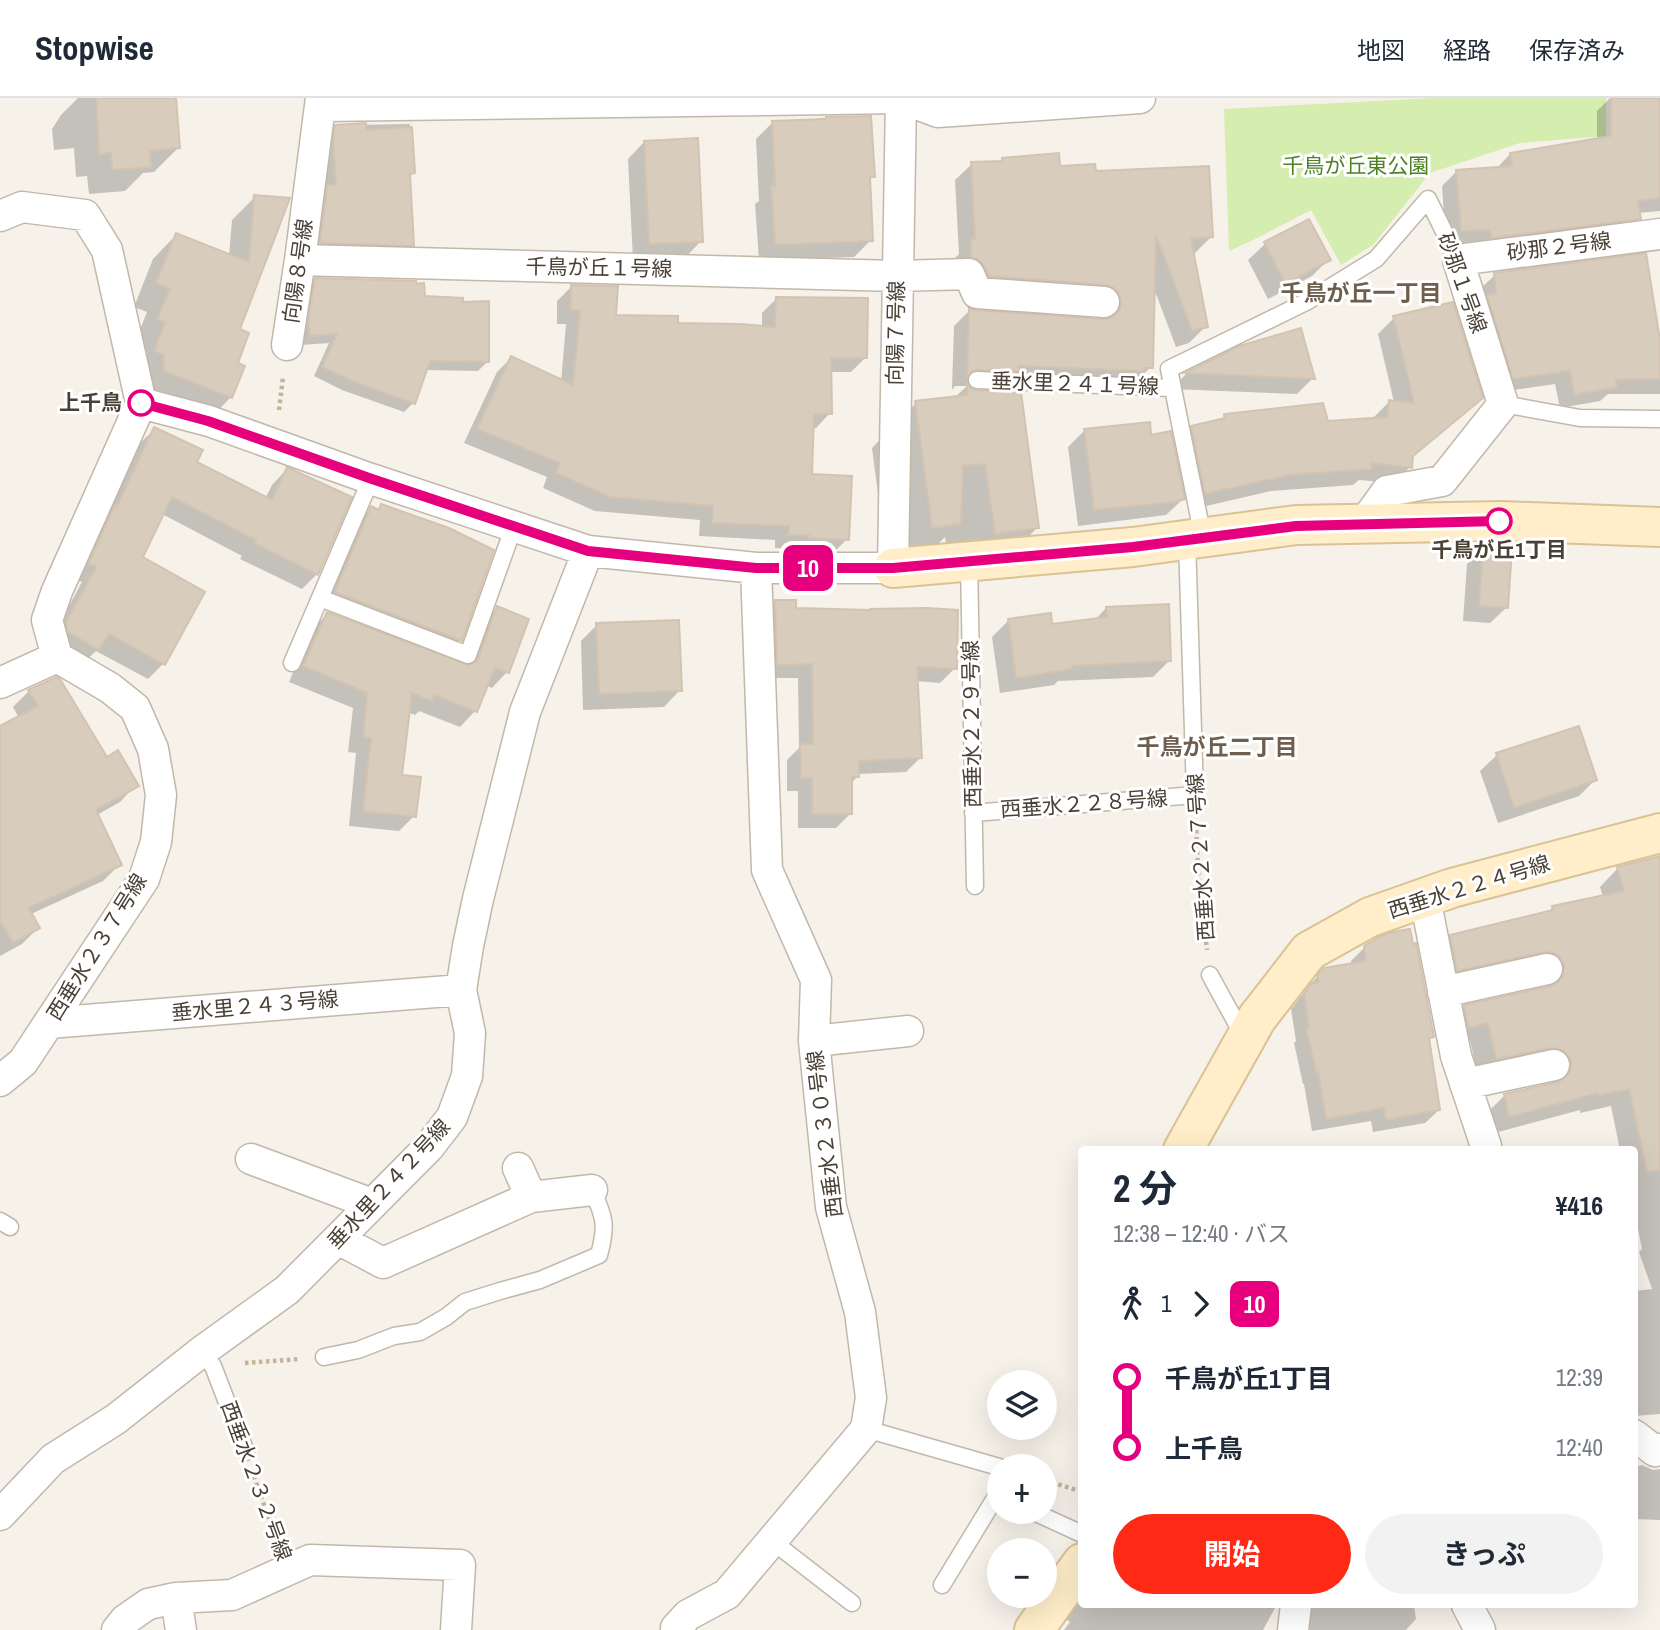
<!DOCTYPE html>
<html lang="ja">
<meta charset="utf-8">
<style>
body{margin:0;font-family:"Archivo Narrow","Noto Sans JP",sans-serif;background:#f2f2f3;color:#1f2937;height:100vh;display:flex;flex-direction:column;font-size:26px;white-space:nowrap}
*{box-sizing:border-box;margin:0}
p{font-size:23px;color:#747a83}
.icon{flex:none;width:38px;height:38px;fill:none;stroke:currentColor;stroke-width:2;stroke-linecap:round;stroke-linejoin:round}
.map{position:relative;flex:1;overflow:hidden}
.sheet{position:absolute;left:1078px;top:1048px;width:560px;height:462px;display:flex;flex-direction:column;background:#fff;border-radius:7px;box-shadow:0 7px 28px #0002}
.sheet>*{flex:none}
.badge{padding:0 14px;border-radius:10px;font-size:24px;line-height:46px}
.fabs{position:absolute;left:987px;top:1272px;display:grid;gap:14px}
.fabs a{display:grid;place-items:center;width:70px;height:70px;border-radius:50%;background:#fff;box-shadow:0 7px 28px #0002;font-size:35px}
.map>.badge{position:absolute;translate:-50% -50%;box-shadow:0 0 0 4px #fff}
.legs{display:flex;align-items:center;gap:10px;height:77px;padding:0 35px;font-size:23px}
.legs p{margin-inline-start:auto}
.summary{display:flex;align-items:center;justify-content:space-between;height:119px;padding:0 35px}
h1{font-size:38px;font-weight:700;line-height:52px}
.primary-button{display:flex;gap:14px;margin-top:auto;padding:14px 35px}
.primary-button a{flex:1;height:80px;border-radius:42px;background:#ff2a16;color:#fff;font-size:28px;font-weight:700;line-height:80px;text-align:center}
.primary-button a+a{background:#f2f2f3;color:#1f2937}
ul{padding:0 35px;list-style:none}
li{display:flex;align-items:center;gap:24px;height:70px;font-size:26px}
li i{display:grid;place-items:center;width:10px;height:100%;margin:0 9px;background:currentColor}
li i::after{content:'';width:18px;height:18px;margin:-9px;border:5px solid;border-radius:50%;background:#fff}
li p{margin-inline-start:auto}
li:first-child i{background:linear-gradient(#0000 50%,currentColor 0)}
li:last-child i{background:linear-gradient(currentColor 50%,#0000 0)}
header{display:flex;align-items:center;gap:42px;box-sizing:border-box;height:98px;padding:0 35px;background:#fff;border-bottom:2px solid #e0e1e3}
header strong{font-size:33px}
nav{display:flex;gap:38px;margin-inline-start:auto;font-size:24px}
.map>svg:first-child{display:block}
.green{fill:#d5edaf}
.shadow{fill:#0003}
.building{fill:#d8ccbd;stroke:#d4c3b0;stroke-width:2}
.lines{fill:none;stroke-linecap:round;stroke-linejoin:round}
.lane-casing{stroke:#c2b8aa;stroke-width:19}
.street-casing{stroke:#c2b8aa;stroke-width:33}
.secondary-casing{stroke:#d9c395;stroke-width:42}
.path{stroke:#c5b39a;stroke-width:4.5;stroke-dasharray:3.5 3.5;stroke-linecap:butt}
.lane{stroke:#fff;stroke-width:16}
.street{stroke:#fff;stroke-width:30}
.secondary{stroke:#ffeec9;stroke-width:38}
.line-1-casing{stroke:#fff;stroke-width:16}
.line-1{stroke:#e6007e;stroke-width:10}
.stop-1-dot{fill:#fff;stroke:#e6007e;stroke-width:3.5}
.labels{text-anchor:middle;stroke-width:6;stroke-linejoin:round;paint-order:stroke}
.park-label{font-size:21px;fill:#4d8124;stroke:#fff}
.street-label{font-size:21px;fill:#4a4136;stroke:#fff}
.stop-label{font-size:21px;font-weight:bold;fill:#4a4136;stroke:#fff;text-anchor:end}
.neighbourhood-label{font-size:23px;font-weight:bold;fill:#6e5e4d;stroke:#fff}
</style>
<header>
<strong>Stopwise</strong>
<nav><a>地図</a><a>経路</a><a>保存済み</a></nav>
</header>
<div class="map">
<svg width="1660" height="1532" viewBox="0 0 1660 1532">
<rect width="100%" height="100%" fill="#f6f1e9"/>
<path class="green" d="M1435,0H1606V38L1520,45L1430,75L1373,147L1341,167L1311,112L1253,142L1229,153L1224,11Z"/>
<path class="shadow" d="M78,0H175L179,49L154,74L143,75L125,93L89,96L87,78L76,79L74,50L54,52L52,31L61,17Z
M1610,0H1622L1660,7V113L1638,115L1639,120L1624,135L1446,148L1442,88L1457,73L1496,71L1510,56L1597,42V13Z
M819,20H870L873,78L868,83L871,142L854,159L759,162L755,106L759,103L756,41L772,25L816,23Z
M410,26L413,75L409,80L413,147L396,163L304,161L319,46L336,29L348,27Z
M644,44L701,143L685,160L633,162L628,61Z
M1003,62L1094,75L1211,139L1195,155H1192L1206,228L1189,245L1176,249L1153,188L1151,269L1134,285L1000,289L967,288L1038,429L993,474L951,479L945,439L914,470L888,473L872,350L916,305L954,300L967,288H955L952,292L954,228L970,212L1106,223L1104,214L955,175L956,159L959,156L955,82L972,66L999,65Z
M255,99L287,102L237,232L231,299L208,323L137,295L135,244L147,214L134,209L153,161L176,137L229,158L232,122Z
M1308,123L1328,162L1312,178L1268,201L1248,162L1265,146Z
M1495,177L1660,235V296H1608L1600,303L1560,310L1555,286L1499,294L1480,191Z
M316,182L423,200L487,264L478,273L425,272L413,305L404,314L342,292L314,278L329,245L301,247L306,191Z
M571,189L615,219L676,227L762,229V215L777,200L865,260L851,274H830V315L816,330H812L810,377L847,441L833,455L795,453V451L775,450V442L699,438L700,422L595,413L543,390L547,379L464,345L497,274L511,260L561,284L566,226H557V203Z
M1394,220L1481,300L1464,316L1411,360L1410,369L1394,385L1359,382L1353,387L1271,393L1189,412L1176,346L1192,330L1219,323L1225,318L1326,325L1373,320L1389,304H1394L1378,236Z
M1240,250L1313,280L1297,296L1172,291L1186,276Z
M155,331L195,365L265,401L272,387L287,371L317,476L302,491L240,461L242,458L162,416L140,460L163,566L148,581L96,553L82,566L51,541L82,484L74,481L139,346Z
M1085,332L1150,339L1183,401L1166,417L1078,428L1068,349Z
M381,408L492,453L460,542L447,556L322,508L358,424L371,410L376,412Z
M1483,450L1507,509L1490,525L1463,523L1467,466Z
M775,504L955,570L940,585L916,583L920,660L906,674L857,676V679L850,686V716L836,730H798V693H787V662L799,650L798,580H763L761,518Z
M497,510L527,522L507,574L492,590L486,587L475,613L460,629L419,613L415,617L408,614L400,678L414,718L399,733L349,728L356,655L348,654L353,610L289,584L312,531L327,516L466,568L482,526Z
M1106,510L1169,563L1153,579L1058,583L1054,587L1000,595L992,539L1008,523L1051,528L1094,523Z
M597,527L680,592L664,609L583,612L581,543Z
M29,593L136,687L120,704L97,717L120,766L103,783L31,816L38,830L22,846L0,858V630L19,620L13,609Z
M1497,657L1595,682L1579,698L1498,725L1480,673Z
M1660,759V1316L1634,1318V1193L1652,1191L1639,1154L1642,1151L1634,1110V1052H1620L1611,1008L1580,1015V1012L1491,1036L1487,1015L1505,997L1553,987V982L1478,979L1470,942L1450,947L1446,927L1465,909L1546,891V885L1439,890L1433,857L1451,839L1546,816L1553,809L1603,799L1600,789L1618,770Z
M1365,849L1433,938L1428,943L1439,1012L1425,1025L1373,1034L1371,1023L1312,1033L1304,986H1303L1294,945L1296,943L1291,911L1310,886L1324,872L1352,867L1351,863Z
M1642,1367L1653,1372L1660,1371V1422L1634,1421V1369Z
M1082,1500V1507H1271L1275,1510L1263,1532H1064L1070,1524L1066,1521Z
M1305,1507H1414L1416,1521L1406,1532H1310Z"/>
<path class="building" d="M96,0H176L180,50L150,53L151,69L112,72L111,55L99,56Z
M1611,0H1660V100L1638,103L1641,121L1491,140L1490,132L1461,133L1456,72L1512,68L1510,55L1611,38Z
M871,18L875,79H870L873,143L775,147L771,88H775L772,23L826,21V19Z
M366,25V32L412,29L415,75L410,76L414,148L320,145L327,87H336L333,41L335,27Z
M698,40L703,144L649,146L644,43Z
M1059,55L1060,68L1095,66L1096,73L1209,68L1213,139L1191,141L1208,229L1192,233L1156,137L1153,270H1144V273L1018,268V273L977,272L972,273L967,279L969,210L976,212L1103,221L1112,219L1119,213L1121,205L1120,197L1113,189L1105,187L989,178L985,169L979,162L971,159V141H975L971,64L1002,63V60Z
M254,97L290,100L240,231L249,235L238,265L245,268L232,300L163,273L164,257L154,253L165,224L157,221L170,191L156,185L176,135L249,164Z
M1309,121L1331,162L1285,186L1264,144Z
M1646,155L1660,242V281L1616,282L1617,289L1574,297L1570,273L1513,281L1487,197L1496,195L1494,175Z
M315,180L416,183L417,186L424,185L425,198L463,200V204L489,203V264L430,263L415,306L352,283L322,269L337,236L310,238L308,222Z
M571,187L618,188L616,217L678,218V225L740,226L775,229L776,199L868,200L867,260H831L832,316H814L812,376L852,378L849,442L809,440V437H788L789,428L712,425L713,408L610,399L556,375L560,365L477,331L511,258L573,287L580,212H571Z
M1453,204L1483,300L1413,358L1412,370L1371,365L1372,371L1289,377L1205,396L1191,328L1225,320L1224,316L1323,305L1328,323L1387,319L1389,302L1414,305L1393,218Z
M1301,230L1315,281L1185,275L1239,248Z
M967,285L971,290L976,292L1021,294L1039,430L995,436L985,366L963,368L961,426L932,430L915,303L967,297Z
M1150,324L1151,337L1171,333L1185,401L1174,404L1094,412L1084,331Z
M154,329L203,352L197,364L272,402L287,369L352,399L318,477L254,445L256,442L172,399L143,459L205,494L165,567L109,536L99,552L68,534L66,524L96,469L88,466L115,407L117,408Z
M381,406L449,430L494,452L462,543L335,494L371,408L379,412Z
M1483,448L1512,450L1508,510L1479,508Z
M775,502H796V510L870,512V511L927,510L958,512L957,571L917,569L922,660L859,663V679H852V716H812V680H801L800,646H813L812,566L777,567Z
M1169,506L1171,563L1072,568V571L1016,580L1008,521L1051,515L1052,526L1107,519L1106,509Z
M497,508L529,521L509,575L495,570L477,614L434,597L432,603L412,595L402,677L421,679L416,719L363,713L371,640L363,639L367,595L303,568L327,514L469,567L474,565L478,561Z
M679,522L682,593L599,596L596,525Z
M56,579L60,581L107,659L118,652L139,688L96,712L122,767L29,810L40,830L13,845L0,823V628L38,608L28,592Z
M1579,628L1597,682L1514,710L1496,655Z
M1660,758V1072L1647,1074L1629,991L1598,998V995L1509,1019L1504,996L1558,984L1565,980L1570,973L1571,963L1566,955L1560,951L1551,950L1496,961L1488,925L1468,930L1464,907L1551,888L1559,883L1563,877L1564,867L1559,859L1553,855L1544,854L1457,873L1450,837L1553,812L1552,808L1624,793L1617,769Z
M1410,831L1413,846L1416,845L1434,939L1429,940L1440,1012L1386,1022L1384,1010L1326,1021L1318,973L1316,974L1306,930H1309L1304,896L1311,886L1319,884L1317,878L1324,870L1366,863L1364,848L1379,839L1392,834Z"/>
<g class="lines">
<defs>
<path id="lane" d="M977,282L1172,290
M1503,306L1580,320L1660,321
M1203,439L1169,271L1308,203L1376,161L1428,101L1458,162
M969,463L975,788
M320,500L468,557L514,428
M292,565L371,381
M973,715L1195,697L1187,442
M1210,877L1244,939
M0,1123L10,1129
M201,1254L213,1268L246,1354
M324,1259L358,1252L394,1238L420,1234L446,1219L465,1204L500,1193L540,1182L599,1157C607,1128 605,1119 592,1092
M866,1331L999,1369
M1034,1414L1082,1436
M772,1443L852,1505
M942,1487L997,1397L999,1398"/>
<path id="street" d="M321,8L901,0L938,14L1140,0
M0,118L22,109L85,117L107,152L141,305
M300,162L897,178L969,176L977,195L1104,204
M287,247L300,162L321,0
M141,305L209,323L371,381L588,453L756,470H893L901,0
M1364,425L1387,393L1442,383L1503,306L1458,162L1660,136
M0,585L57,559
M1425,800L1456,958L1486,1048V1052
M1443,894L1547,871
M49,925L461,892
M814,943L908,933
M0,983L23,964L144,781L156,744L161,697L153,651L135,610L110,590L57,559L47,522L57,493L141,305
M1465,986L1554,967
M251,1061L372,1106
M518,1070L531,1099
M338,1141L383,1165L531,1099L592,1092
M1634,1337L1655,1353L1660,1351
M0,1417L53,1361L116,1321L201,1254L287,1192L429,1049L452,1019L467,978L470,935L461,892L468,848L478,801L525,614L588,453
M176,1500L181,1532
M1467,1507L1480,1532
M117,1532L125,1522L148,1506L176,1500L232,1497L310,1462L460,1467L456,1532
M676,1532V1530L688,1517L727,1496L866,1331L871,1300L860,1214L831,1109L814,943L816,882L767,772L756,470
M1293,1532L1296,1507"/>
<path id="secondary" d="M893,470L1133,449L1296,427L1501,423L1660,429
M1183,1052L1257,920L1309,853L1370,819L1452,790L1660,735
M1034,1532L1082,1465"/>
</defs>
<use href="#lane" class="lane-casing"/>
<use href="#street" class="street-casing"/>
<use href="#secondary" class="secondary-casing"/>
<path class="path" d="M279,312L283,279
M1196,725L1198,772L1207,852
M245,1265L299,1261
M254,1378L275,1439
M1045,1382L1082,1394"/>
<use href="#lane" class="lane"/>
<use href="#street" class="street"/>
<use href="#secondary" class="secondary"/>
</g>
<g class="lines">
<defs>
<path id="line-1" d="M141,305L208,323L372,381L588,453L756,470H893L1133,449L1296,428L1499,423"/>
</defs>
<use href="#line-1" class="line-1-casing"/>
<use href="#line-1" class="line-1"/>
</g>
<g class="stop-1-dot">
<circle cx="141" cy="305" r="12"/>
<circle cx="1499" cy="423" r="12"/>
</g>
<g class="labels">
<g class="park-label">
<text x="1356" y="75">千鳥が丘東公園</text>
</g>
<g class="street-label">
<text transform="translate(1559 149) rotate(-7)" y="7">砂那２号線</text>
<text transform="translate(599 170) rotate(1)" y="7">千鳥が丘１号線</text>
<text transform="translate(298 173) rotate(-82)" y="7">向陽８号線</text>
<text transform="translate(1462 185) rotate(70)" y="7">砂那１号線</text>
<text transform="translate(896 235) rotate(-89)" y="7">向陽７号線</text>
<text transform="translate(1075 286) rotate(2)" y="7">垂水里２４１号線</text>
<text transform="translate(972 626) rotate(-91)" y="7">西垂水２２９号線</text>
<text transform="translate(1084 706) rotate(-4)" y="7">西垂水２２８号線</text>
<text transform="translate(1201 759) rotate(-94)" y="7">西垂水２２７号線</text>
<text transform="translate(1469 789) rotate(-17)" y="7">西垂水２２４号線</text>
<text transform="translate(97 849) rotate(-58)" y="7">西垂水２３７号線</text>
<text transform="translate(255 908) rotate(-5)" y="7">垂水里２４３号線</text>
<text transform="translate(825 1036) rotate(-97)" y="7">西垂水２３０号線</text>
<text transform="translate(389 1086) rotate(-47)" y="7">垂水里２４２号線</text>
<text transform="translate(256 1383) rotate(70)" y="7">西垂水２３２号線</text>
</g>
<g class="stop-label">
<text x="122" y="312">上千鳥</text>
<text x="1499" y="459" text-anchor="middle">千鳥が丘1丁目</text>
</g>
<g class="neighbourhood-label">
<text x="1361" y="203">千鳥が丘一丁目</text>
<text x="1217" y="657">千鳥が丘二丁目</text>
</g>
</g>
</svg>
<div class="fabs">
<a><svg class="icon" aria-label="layers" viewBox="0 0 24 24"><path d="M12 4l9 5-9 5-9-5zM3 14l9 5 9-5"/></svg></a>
<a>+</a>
<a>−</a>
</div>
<b class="badge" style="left:808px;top:470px;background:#e6007e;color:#fff">10</b>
<section class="sheet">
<div class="summary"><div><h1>2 分</h1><p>12:38 – 12:40 · バス</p></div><b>¥416</b></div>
<div class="legs"><svg class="icon" aria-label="walk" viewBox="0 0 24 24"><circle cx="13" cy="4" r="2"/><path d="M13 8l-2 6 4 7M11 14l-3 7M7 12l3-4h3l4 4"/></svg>1<svg class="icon" aria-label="forward" viewBox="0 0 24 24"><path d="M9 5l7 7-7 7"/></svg><b class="badge" style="background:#e6007e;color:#fff">10</b></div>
<ul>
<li><i style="color:#e6007e"></i><b>千鳥が丘1丁目</b><p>12:39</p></li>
<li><i style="color:#e6007e"></i><b>上千鳥</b><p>12:40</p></li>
</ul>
<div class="primary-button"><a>開始</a><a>きっぷ</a></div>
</section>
</div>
